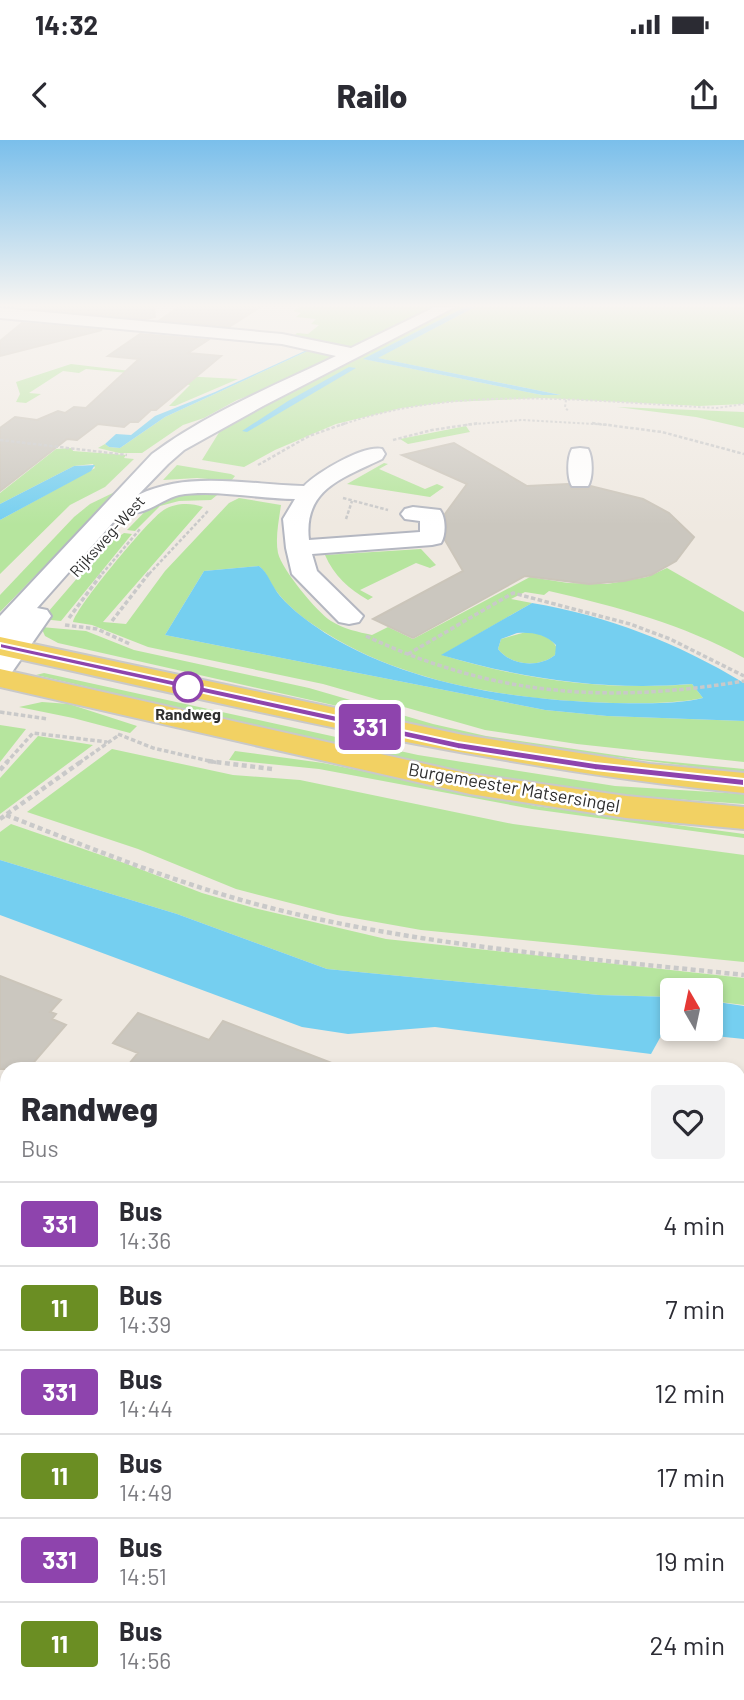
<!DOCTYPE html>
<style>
body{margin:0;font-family:Barlow,sans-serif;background:#f2f2f3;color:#2b2b33;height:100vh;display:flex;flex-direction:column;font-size:26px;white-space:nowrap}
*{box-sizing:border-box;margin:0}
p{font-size:23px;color:#7c7c81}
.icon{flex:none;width:38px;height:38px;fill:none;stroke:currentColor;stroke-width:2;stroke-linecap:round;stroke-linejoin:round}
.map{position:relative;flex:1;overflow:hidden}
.drawer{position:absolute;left:0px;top:922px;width:746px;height:639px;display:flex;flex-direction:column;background:#fff;border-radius:21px 21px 0 0;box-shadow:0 4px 10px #0003}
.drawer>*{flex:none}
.badge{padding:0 14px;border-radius:5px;font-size:24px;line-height:46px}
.needle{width:46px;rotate:351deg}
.buttons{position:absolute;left:660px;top:838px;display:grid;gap:14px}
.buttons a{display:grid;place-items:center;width:63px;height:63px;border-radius:7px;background:#fff;box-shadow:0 4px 10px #0003;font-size:35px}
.map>.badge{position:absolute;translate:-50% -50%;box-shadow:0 0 0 4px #fff}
.round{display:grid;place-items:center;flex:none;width:74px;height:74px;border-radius:7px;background:#f2f2f3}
.head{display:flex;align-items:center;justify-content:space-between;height:119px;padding:0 21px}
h1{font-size:33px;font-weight:800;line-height:52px}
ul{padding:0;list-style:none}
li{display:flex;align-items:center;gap:21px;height:84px;padding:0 21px;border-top:2px solid #e1e1e2}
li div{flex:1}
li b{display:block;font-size:26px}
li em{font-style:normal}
li .badge{min-width:77px;font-weight:700;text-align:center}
.status{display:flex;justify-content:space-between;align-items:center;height:49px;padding:0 35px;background:#fff;direction:ltr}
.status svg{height:19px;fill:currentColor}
header{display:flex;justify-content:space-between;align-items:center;height:91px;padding:0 21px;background:#fff;font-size:32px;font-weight:800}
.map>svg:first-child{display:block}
.green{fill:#b6e59e}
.water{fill:#75cff0;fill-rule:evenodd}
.building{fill:#cbc7bf;stroke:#cbc5ba;stroke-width:2}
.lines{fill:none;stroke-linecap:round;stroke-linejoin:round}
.minor-casing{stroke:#b4b7c1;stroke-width:4}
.major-casing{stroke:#c9c9c9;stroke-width:4}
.path-far3{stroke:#c9c9c9;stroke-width:2;stroke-dasharray:2.5 2;stroke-linecap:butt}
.path-far2{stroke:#c9c9c9;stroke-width:2.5;stroke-dasharray:3.5 2;stroke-linecap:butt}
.path-far1{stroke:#c9c9c9;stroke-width:3.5;stroke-dasharray:4.5 2.5;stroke-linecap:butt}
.path{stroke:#c9c9c9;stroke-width:4.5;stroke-dasharray:5 3.5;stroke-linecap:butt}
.minor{fill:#fff;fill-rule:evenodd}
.major{fill:#f2d163;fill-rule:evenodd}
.line{fill:#8e44ad;stroke:#fff;stroke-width:2}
.stop-dot{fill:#fff;stroke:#8e44ad;stroke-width:3.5}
.labels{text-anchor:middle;stroke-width:5;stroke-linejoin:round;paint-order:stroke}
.far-street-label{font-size:16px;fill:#2e2e2e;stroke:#fff}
.far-stop-label{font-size:16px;font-weight:bold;fill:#2e2e2e;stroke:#fff}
.street-label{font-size:18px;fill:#2e2e2e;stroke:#fff}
</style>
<div class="status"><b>14:32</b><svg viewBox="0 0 49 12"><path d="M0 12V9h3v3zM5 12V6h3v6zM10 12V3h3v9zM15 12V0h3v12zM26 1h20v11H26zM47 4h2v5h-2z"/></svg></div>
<header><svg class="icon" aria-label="back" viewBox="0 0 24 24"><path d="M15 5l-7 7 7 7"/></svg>Railo<svg class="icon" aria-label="share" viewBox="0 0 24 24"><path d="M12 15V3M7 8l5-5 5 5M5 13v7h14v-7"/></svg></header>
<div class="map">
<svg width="744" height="1560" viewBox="0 0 744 1560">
<rect width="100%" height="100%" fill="#efe9e1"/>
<path class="green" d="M300,167H437L355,208H348L294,196L297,193L308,194L319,185L311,184L316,179L296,177L301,173L293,171Z
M455,167H465L364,219L542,255H561L377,218L475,167H744V264L699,266L542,258L449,262L402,268L336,284L275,310L244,327L202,320L223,286Z
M312,209L338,215L291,240L237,260L204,278L183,285L142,313H119L98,308L105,304L109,307L120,308L165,277Z
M71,224L164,235L238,239L175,266H169L190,245L176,243L180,238L86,229L79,233L63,231L29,253L41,254L26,263L16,262L20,254L16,242Z
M617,267L744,272V288L696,277Z
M466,286L470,292L408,304L400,299Z
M72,308L73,311L126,315L124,318L134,319L105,347L70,365L0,434V380L95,328L93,324L74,326L0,364V353L56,309Z
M384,323L388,324L379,329L425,349L437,344L444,347L430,357L347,344Z
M177,325L231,334L235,336L231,341L197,338L163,340Z
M119,350L0,472V455L74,377L90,364Z
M222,351L211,360L179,361L160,366L135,391L127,390L161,355Z
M239,358L281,365C279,380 275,398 278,413C282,430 317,472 331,481C344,489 358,492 372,495L388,487L413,499L530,437L568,443L607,444L647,437L667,428L744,472V518C682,484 618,467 549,451L544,455L525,452L511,459L532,463L442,515C524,540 606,551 692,544L703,558C674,564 642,563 613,563C516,560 409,545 326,493C308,482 290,469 277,452C270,444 267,432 259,426L204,431L165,495L545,570L607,576L744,581V622L577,604L485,590L323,544L148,507L92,485L73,482C77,466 146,383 161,372C172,363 190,362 203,367L103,482L126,484L165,431L229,363Z
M124,393L132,394L61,481L42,479L104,407Z
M421,409L436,425L430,428L416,423L360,450L373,457L368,460C349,449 334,436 325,415Z
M41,487L86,491L134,510L309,548L433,584L486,596L642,619L744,629V633L497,602L58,503L45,496Z
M526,492C538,493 551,496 557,508L555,515C539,528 511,526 498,509L501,499Z
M44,533L418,615L615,646L744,654V664L577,652L480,636L401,620L36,535Z
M42,562L69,564L137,586L130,593L73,578L19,567Z
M0,585L26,589L0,622Z
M38,596L93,605L0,674V638Z
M112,609L233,635L300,640L513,684L744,715V822L421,790L337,775L236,749L138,709L27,672Z
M235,611L323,623L536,666L744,694V698L532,669L319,629L229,620Z
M11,684L127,724L202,753L254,768L386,799L744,838V865L711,861L710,850H672V857L599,855L327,829L177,774L0,720V692Z"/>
<path class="water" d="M465,167H475L378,218L561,255H542L363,219Z
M309,209H312L165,277L120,308L109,307L105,304L116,294L131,295L155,276L215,252Z
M349,227L356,228L247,292L242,291L288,261Z
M95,325L91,331L0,380V364L74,326Z
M259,426C268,432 272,447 280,456C293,471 309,482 325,493C409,545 516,560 612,563C642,563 674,565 703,558L692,544C605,551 524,539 441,515L532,463C608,476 678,503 744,543V581L607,576L545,570L165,495L204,431ZM517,493C532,492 545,494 556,505L555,515C539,528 511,526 498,509L501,499Z
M0,720L177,774L327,829L599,855L672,857V889H710L711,861L744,866V899L675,892L661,896L651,914L435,887L348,894L302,887L0,775Z"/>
<path class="building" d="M40,167H154L155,177L146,179L38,169Z
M179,167H260L229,187L160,180Z
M22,183L102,190L0,216V201Z
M140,194L208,200L188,213L221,216L156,270H151L138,282H130L124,287L98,284L77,300L67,299L0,351V288L15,277L37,280L58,271L65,273L74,267L86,268L139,219L108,216Z
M454,303L527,346L568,344L572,349H588L591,346L643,359L669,373L694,397L676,421L651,435L624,441L589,444L525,436L413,498L373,479L463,431L445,400L447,386L445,374L467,344L402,315Z
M0,836L61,860L50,872L56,874L52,879L66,885L28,929H0Z
M138,873L209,900L223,881L342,927V929H125L138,913L113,903Z"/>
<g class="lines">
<defs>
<path id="minor" d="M435,167H455L263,266L184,310L168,324L138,355C188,330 250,345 304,346C318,332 363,305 382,309L385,314L382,319C343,338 303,349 309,400L420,392V381L405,379L401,374L405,369L413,367L440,370C446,378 446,395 441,403L432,405L312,414L317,431L363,476L359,482L349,484L339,482L292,434L286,408L283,379L295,359C259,359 214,349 179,355C161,359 141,380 124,370L37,468L47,470L51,476L10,535L0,538V508L6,500L0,501V476L152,314C207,273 274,246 336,216L282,204L0,178V168L282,194L351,208Z
M580,308L588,309C593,318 593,338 588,346H572C567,338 567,318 572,309Z
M0,1097L7,1099V1148L0,1146Z
M738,1255H744V1313H738Z"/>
<path id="major" d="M0,497L463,595L650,624L744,633V653C492,628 247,569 0,515Z
M0,529L470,634L626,656L744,667V689L626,678L470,654L0,547Z"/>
</defs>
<use href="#minor" class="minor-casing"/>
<use href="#major" class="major-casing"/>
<path class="path-far3" d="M566,260L565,267L569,272
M341,285C460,243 594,262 717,268L744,264
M465,285L522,280L613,285"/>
<path class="path-far2" d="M592,283L662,292L744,314
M0,300L127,315
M393,300L432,290L479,283
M258,325L309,296L346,283
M343,358L388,370
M346,379L352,361
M102,434L140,389
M149,434L208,371"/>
<path class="path-far1" d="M69,478L103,432
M112,481L150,432
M65,485L97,489L130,504
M366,496C493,556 607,564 744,541
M408,514L513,453L630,484L670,499L744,536
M0,572L48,579
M118,594L153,608L218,623
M6,623L33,593L107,602
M79,623L119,595"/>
<path class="path" d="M208,621L272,629
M0,630L8,621
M6,675C93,709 180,745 271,768C426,807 586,818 744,835
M0,679L82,621"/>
<use href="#minor" class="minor"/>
<use href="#major" class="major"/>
</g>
<linearGradient id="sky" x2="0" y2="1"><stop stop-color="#7abfeb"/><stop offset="0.43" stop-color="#f8f5f2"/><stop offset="1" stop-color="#f8f5f2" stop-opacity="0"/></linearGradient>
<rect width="744" height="385" fill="url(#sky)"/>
<path class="line" d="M0,503L458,602L595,623L744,639V646L595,630L458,609L0,508Z"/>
<circle class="stop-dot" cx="188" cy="547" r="14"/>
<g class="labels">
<g class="far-street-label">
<text transform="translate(107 396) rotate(-48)" y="6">Rijksweg-West</text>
</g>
<g class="far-stop-label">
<text x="188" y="580">Randweg</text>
</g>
<g class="street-label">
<text transform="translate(514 648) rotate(10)" y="6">Burgemeester Matsersingel</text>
</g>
</g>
</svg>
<div class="buttons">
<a><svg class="needle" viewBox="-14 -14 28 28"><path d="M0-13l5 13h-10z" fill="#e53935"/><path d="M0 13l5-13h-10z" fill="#7c7c81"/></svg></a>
</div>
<b class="badge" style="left:370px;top:587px;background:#8e44ad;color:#fff">331</b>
<section class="drawer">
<div class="head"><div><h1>Randweg</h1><p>Bus</p></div><a class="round"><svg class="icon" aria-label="heart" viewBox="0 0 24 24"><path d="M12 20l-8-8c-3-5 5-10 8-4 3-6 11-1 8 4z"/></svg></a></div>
<ul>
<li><span class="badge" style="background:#8e44ad;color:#fff">331</span><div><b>Bus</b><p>14:36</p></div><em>4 min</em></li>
<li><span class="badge" style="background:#6b8e23;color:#fff">11</span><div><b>Bus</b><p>14:39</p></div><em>7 min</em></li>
<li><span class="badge" style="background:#8e44ad;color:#fff">331</span><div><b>Bus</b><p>14:44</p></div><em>12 min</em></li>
<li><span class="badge" style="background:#6b8e23;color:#fff">11</span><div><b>Bus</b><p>14:49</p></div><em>17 min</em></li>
<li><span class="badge" style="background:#8e44ad;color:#fff">331</span><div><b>Bus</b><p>14:51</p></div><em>19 min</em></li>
<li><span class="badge" style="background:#6b8e23;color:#fff">11</span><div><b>Bus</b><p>14:56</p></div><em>24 min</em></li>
</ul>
</section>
</div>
